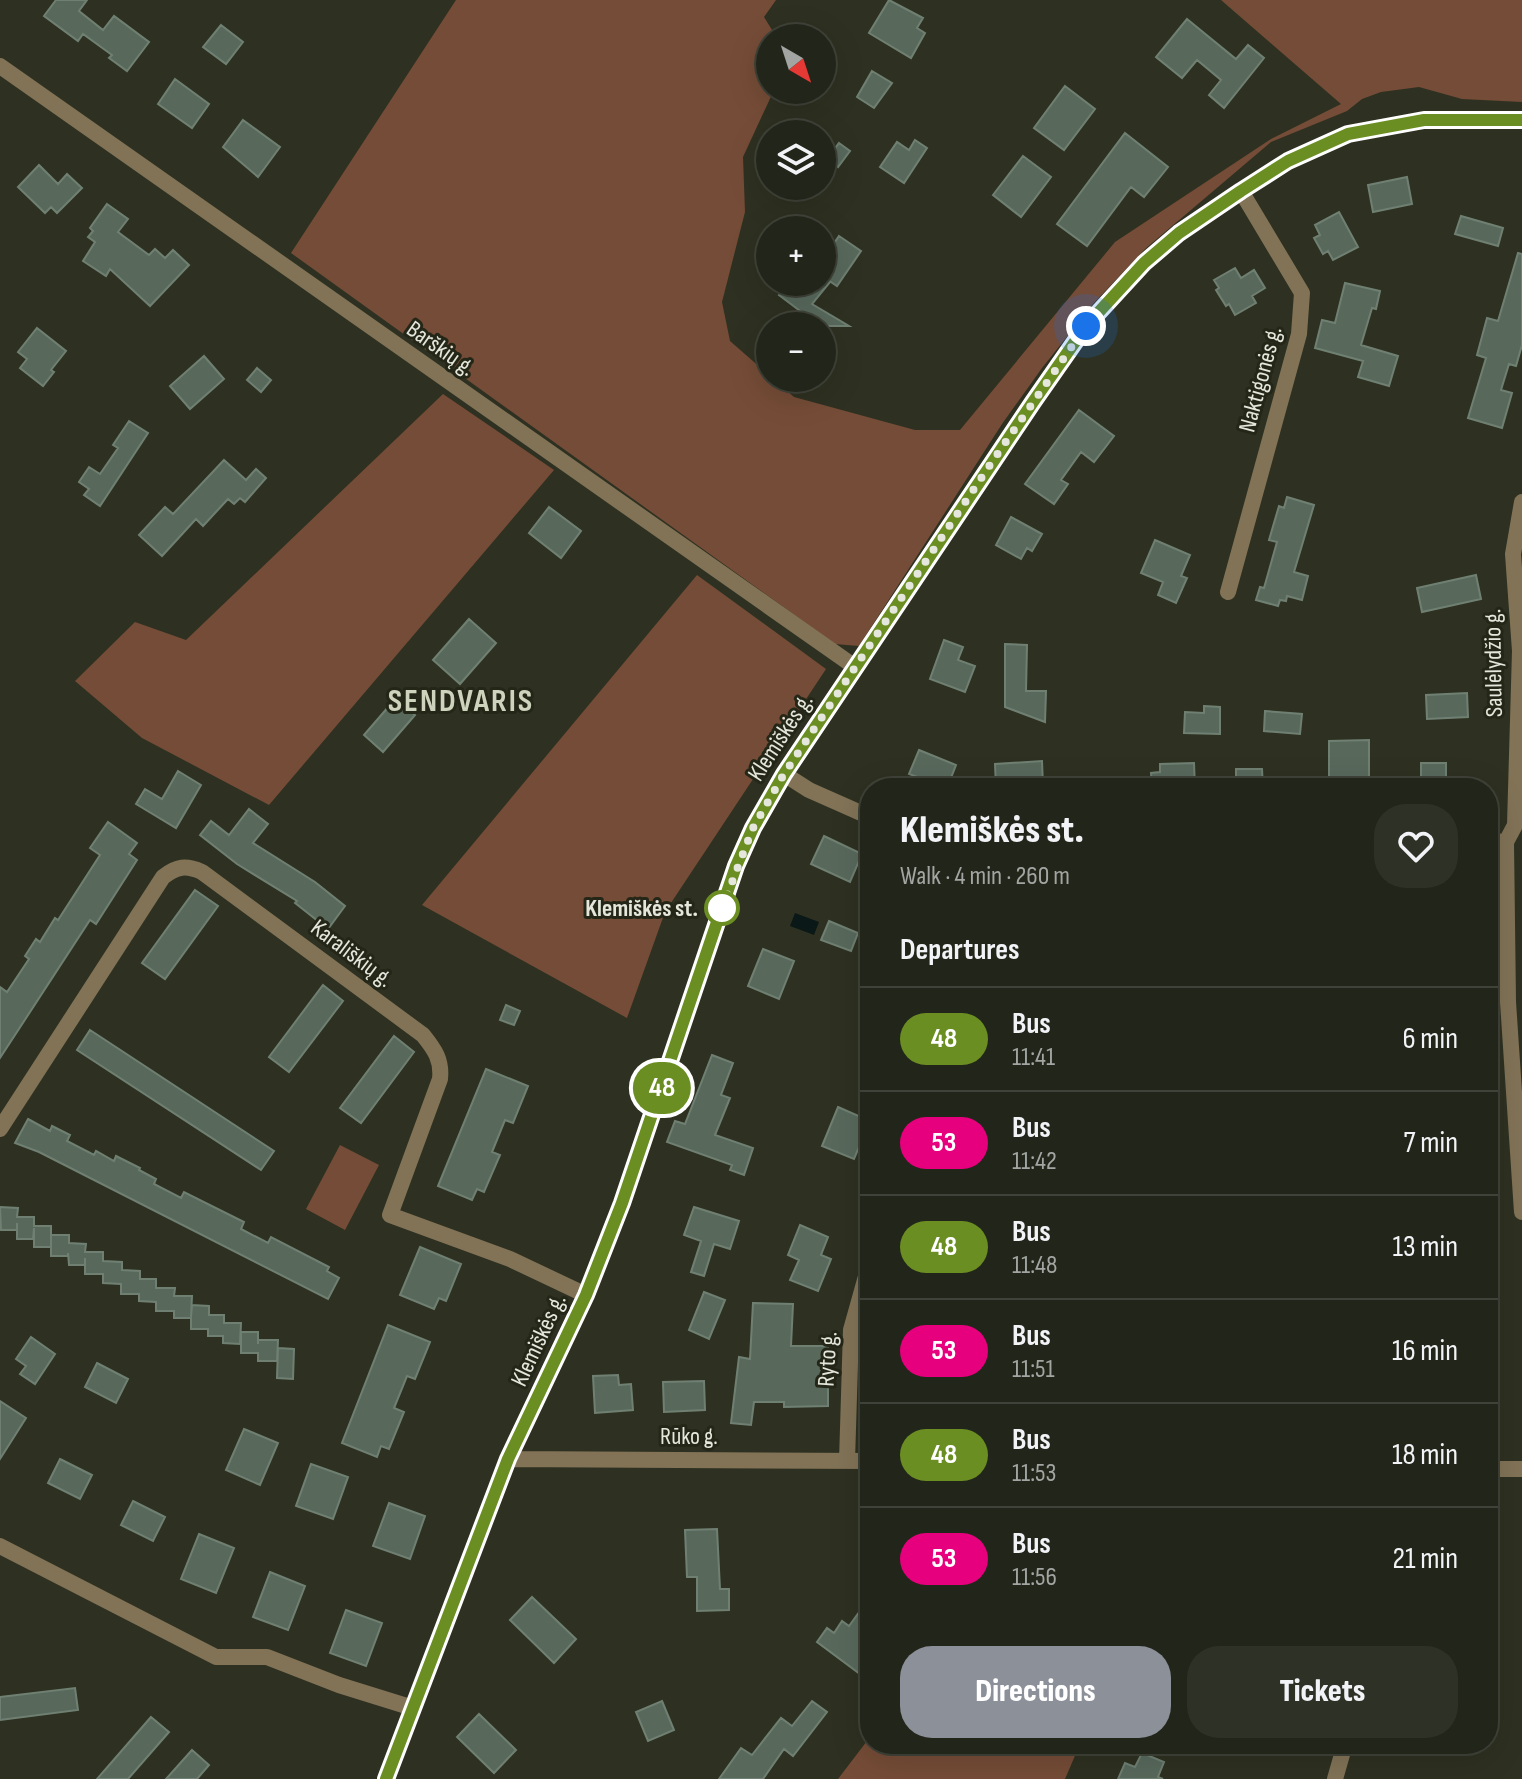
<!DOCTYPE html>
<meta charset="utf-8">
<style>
body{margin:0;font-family:"Sofia Sans Condensed",sans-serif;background:#2e3126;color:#f1f3f6;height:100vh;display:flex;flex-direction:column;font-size:30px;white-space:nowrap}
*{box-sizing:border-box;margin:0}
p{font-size:26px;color:#a2a5a2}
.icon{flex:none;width:44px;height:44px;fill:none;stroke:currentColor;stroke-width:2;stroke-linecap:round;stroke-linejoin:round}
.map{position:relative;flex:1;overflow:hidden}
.drawer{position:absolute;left:860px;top:778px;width:638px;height:976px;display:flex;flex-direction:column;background:#222519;border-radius:32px;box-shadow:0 8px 32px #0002,0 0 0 2px #3f4238}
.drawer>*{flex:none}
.badge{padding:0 16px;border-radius:26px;font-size:28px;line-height:52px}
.needle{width:52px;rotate:141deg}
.controls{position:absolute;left:756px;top:24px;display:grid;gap:16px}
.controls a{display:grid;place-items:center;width:80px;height:80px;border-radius:50%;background:#222519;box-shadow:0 8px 32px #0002,0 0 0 2px #3f4238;font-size:40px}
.you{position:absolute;width:40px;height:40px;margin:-20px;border:6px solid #fff;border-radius:50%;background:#1a73e8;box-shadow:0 0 0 12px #1a73e833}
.map>.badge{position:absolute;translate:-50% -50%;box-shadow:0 0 0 4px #fff}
h2{padding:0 40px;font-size:30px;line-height:72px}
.round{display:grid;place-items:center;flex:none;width:84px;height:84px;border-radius:32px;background:#2e3126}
.head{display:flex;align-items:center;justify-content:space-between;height:136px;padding:0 40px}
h1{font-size:38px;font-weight:800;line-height:60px}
.button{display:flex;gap:16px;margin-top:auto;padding:16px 40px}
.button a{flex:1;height:92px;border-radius:32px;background:#8c9099;color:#fff;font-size:32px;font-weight:800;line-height:92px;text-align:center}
.button a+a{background:#2e3126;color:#f1f3f6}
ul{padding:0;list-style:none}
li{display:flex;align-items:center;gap:24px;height:104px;padding:0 40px;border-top:2px solid #3f4238}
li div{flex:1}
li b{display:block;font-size:30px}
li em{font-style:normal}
li .badge{min-width:88px;font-weight:700;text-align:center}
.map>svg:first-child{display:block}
.green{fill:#754c37}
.water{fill:#0a1817}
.building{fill:#58695c;stroke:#6f8073;stroke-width:2}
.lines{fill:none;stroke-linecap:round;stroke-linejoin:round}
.minor{stroke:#827357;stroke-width:16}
.line-casing{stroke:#fff;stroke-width:18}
.line{stroke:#6b8e23;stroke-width:12}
.walk{stroke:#e5e7dd;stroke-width:8;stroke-dasharray:0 14.4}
.stop-dot{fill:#fff;stroke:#6b8e23;stroke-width:4}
.labels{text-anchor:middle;stroke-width:6;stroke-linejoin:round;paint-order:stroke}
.street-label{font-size:24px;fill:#e5e7dd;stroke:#242717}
.stop-label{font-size:24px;font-weight:bold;fill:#e5e7dd;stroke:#242717;text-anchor:end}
.district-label{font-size:32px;font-weight:bold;letter-spacing:2px;fill:#ced3be;stroke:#242717}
</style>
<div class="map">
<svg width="1522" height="1779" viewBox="0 0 1522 1779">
<rect width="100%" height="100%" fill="#2e3121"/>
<path class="green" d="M456,0H776L764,17L777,38H770V90H774L743,157L745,212L722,302L730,341L794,397L915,430H960L1115,242L1271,139L1341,104L1221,0H1522V102L1462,99L1419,87L1381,92L1362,99L1347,111L1271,142L1145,249L1093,304L1042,368L1002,424L859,646L835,644L291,253Z
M443,394L554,470L269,805L142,738L75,681L135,622L186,640Z
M697,575L826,669L665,912L627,1018L422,905Z
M340,1145L379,1165L345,1230L306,1209Z
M870,1737V1744H1080L1065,1779H838Z"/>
<path class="water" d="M795,913L819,922L814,935L790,926Z"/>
<path class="building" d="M56,0H87L79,11L103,30L114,16L149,42L127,71L109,58L112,55L83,34L78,41L44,16Z
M889,0L923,18L917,28L925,33L911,58L869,33Z
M1187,19L1236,59L1248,45L1264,58L1224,108L1209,95L1221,80L1197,60L1182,78L1156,57Z
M221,25L243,42L226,64L203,47Z
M872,71L892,83L874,108L857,97Z
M175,79L209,104L192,128L158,104Z
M1065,86L1095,109L1064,150L1034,128Z
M243,120L280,147L258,177L223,147Z
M1125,133L1168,167L1144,197L1131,187L1087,246L1057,224Z
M915,140L927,148L904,183L880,167L897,142L909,150Z
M839,143L850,151L838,167L827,159Z
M1023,156L1051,177L1021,217L993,195Z
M39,165L58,184L67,174L82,188L57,213L51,207L45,213L18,187Z
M1407,177L1412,204L1373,212L1368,185Z
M107,204L128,219L118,232L149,255L155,249L165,258L173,250L189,265L150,306L110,269L106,276L83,261L95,242L88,237L93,231L90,228Z
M1339,212L1358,247L1333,260L1328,251L1323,254L1314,238L1320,235L1315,225Z
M1461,216L1503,228L1498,246L1455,234Z
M839,236L861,251L837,286L822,276V261Z
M1518,253L1522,254V345L1516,366L1509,364L1501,390L1512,393L1502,428L1468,418L1486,358L1477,355L1487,318L1498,321Z
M1235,268L1241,278L1254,270L1265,288L1252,296L1256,303L1235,315L1229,304L1226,306L1216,290L1219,288L1214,280Z
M789,282H830L812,304L849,326H820L779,295Z
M1345,283L1380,291L1376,309L1372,308L1361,345L1398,356L1389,386L1358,377L1363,361L1315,348L1322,320L1335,323Z
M37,328L66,351L51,370L54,372L43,386L20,368L27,359L18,352Z
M204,356L224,379L190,409L170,386Z
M257,368L271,380L261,392L247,380Z
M1079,410L1114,436L1094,462L1081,452L1061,480L1068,484L1054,504L1025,484Z
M129,421L148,433L100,506L84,495L89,489L79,482L89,467L100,474L118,448L113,445Z
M224,460L246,480L256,469L266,478L245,502L240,498L234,504L228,499L203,526L196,519L162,556L139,535L165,507L173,514Z
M1287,497L1314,505L1294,572L1308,576L1302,600L1287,596L1286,601L1280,600L1278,606L1256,600L1260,587L1264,588L1277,542L1269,540L1279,506L1284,508Z
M549,507L581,531L561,558L529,533Z
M1011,517L1042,534L1032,551L1027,548L1021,559L996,545Z
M1155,540L1190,555L1181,576L1187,578L1176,603L1158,595L1163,582L1141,573Z
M1476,575L1481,599L1422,612L1417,588Z
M469,619L496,643L460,684L433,660Z
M944,640L963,647L958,660L975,666L965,692L930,679Z
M1005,644L1027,645L1026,691H1046L1045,722L1005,707Z
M1467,693L1468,717L1427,719L1426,695Z
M396,698L415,715L383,752L364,735Z
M1204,706L1220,707V734L1184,733L1185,712L1204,713Z
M1265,711L1302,714L1300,734L1264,731Z
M1369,740V785H1329V741Z
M919,750L956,765L947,788L909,774Z
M1042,761L1043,786L996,788L995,764Z
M1194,763L1195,788H1152L1151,773L1160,772V764Z
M1421,763H1446V788H1421Z
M1236,769H1262L1263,788H1236Z
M178,771L201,785L176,828L136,804L145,789L162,799Z
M249,809L268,824L253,843L315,882L345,906L328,929L295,903L297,901L237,864L200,835L211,821L229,835Z
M108,822L137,843L129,854L137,860L96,924L90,920L0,1058V987L7,992L29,959L25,956L36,939L40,942L55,918L58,920L100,855L90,848Z
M824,836L862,854L850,882L811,864Z
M195,890L218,906L165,979L142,963Z
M829,921L858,933L851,951L821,940Z
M763,949L794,961L779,999L748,986Z
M323,985L343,1001L289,1072L269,1057Z
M506,1005L520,1011L514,1025L500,1020Z
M90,1030L274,1151L261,1170L77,1050Z
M394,1036L414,1052L361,1123L340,1108Z
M712,1055L733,1063L721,1095L730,1098L715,1135L753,1148L744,1175L730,1170L732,1165L667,1142L675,1121L685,1124Z
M486,1069L528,1086L513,1123L505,1120L492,1152L500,1155L484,1192L477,1189L472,1200L438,1186Z
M838,1107L870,1121L854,1159L822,1146Z
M28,1119L50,1131L52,1126L70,1135L67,1141L94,1155L96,1151L114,1161L116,1156L140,1168L139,1170L156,1179L154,1184L181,1198L184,1192L244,1222L241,1229L268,1243L271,1237L329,1267L327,1271L339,1278L328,1299L39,1152L15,1143Z
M0,1207L18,1208L17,1217H34V1226H51V1247H34V1228L33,1239H17V1223V1230H1Z
M694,1207L739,1221L730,1249L714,1244L704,1276L691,1272L701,1241L684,1235Z
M800,1225L828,1237L821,1255L831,1259L818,1291L790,1280L799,1260L788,1255Z
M51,1235H69V1243L86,1244L85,1252H103V1261L122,1262V1270L140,1271V1279H156V1288H175L174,1296H192L191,1317L192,1305L209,1306V1315H224V1323H241L240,1344L223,1343V1336H208V1329H191V1318H174V1311H156V1302L139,1301V1294H121V1284L103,1283V1274H85V1258V1265H69L68,1253V1256H51Z
M420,1247L461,1264L446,1301L439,1298L434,1309L400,1295Z
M704,1292L725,1300L709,1339L689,1330Z
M753,1303L793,1304L791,1346H828V1406L784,1407V1402H754L751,1425L731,1423L739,1357L750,1359Z
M388,1325L430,1342L415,1379L407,1376L394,1408L404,1412L389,1449L381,1446L377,1457L342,1443Z
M241,1332H258V1344V1340H278L277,1361H258V1353H241Z
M31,1337L55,1354L35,1384L20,1374L26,1366L16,1359Z
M278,1348L294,1349L293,1379L277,1378Z
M97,1363L128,1379L116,1403L85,1387Z
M618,1375L619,1385L631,1384L633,1410L595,1413L593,1376Z
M704,1381L705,1410L664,1412L663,1382Z
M0,1401L26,1418L0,1459Z
M244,1429L278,1443L260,1485L226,1470Z
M60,1459L92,1475L80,1499L48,1483Z
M311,1464L348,1477L333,1519L296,1506Z
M133,1501L165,1517L153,1541L121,1525Z
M389,1503L425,1516L410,1559L373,1546Z
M717,1529L720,1589H729V1610L697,1611V1577H687L685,1530Z
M199,1534L234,1548L216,1593L181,1579Z
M270,1572L305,1586L288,1630L253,1617Z
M532,1597L576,1639L554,1663L510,1620Z
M870,1597V1639L861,1651L870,1660L860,1674L817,1642L827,1628L834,1633L842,1621L849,1626Z
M346,1610L382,1623L366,1666L330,1653Z
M75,1688L78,1710L0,1720V1697Z
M662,1701L674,1730L648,1741L636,1712Z
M812,1701L827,1712L793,1756L784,1749L763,1779H719L741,1748L752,1755L781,1718L792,1726Z
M479,1714L516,1750L494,1773L457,1737Z
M151,1717L169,1732L128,1779H97Z
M192,1750L209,1765L197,1779H166Z
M1142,1753L1164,1762L1158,1777L1163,1779H1118L1125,1763L1135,1767Z"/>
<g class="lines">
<path class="minor" d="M0,66L855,667
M1522,502L1513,554L1520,651L1515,825L1506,842L1508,1002L1522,1212
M1228,592L1299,334L1302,293L1241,191
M784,774L809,790L870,817
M1488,841L1506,842
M0,1129L163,877C177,866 186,865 202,872L423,1035C435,1050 442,1060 440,1079L390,1215L510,1259L586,1295
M508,1459L870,1461
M847,1461L851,1330L870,1262
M1488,1469H1522
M0,1546L216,1657H267L339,1685L413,1708
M386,1779L508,1459L586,1295L622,1203L736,866L753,828L784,774L1033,402L1086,326L1144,263L1179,233L1241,191L1288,161L1348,134L1424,120H1522
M1335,1779L1345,1744"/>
</g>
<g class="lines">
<defs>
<path id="line" d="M386,1779L508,1459L586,1295L622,1203L736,866L753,828L784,774L1033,402L1086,326L1144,263L1179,233L1241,191L1288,161L1348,134L1424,120H1522"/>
</defs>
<use href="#line" class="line-casing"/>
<use href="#line" class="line"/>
<path class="walk" d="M722,908L753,828L784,774L994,459L1086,326"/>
</g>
<circle class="stop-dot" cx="722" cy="908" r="16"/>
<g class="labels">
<g class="street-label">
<text transform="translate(441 348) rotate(35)" y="8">Barškių g.</text>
<text transform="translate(1260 379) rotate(-75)" y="8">Naktigonės g.</text>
<text transform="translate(1493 663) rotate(-91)" y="8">Saulėlydžio g.</text>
<text transform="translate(780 737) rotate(-57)" y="8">Klemiškės g.</text>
<text transform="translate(352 953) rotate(37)" y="8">Karališkių g.</text>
<text transform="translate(538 1340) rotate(-65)" y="8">Klemiškės g.</text>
<text transform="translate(827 1359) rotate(-87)" y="8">Ryto g.</text>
<text x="689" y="1444">Rūko g.</text>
</g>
<g class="stop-label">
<text x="698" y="916">Klemiškės st.</text>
</g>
<g class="district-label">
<text x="461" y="711">SENDVARIS</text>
</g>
</g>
</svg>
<div class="controls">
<a><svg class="needle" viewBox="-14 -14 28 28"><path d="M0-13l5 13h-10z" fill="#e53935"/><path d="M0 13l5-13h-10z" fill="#a2a5a2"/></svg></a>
<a><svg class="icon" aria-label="layers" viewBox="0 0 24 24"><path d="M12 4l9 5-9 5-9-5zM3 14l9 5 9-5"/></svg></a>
<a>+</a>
<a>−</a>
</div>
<div class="you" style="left:1086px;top:326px"></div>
<b class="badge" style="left:662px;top:1088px;background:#6b8e23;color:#fff">48</b>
<section class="drawer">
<div class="head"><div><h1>Klemiškės st.</h1><p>Walk · 4 min · 260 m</p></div><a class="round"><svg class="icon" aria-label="heart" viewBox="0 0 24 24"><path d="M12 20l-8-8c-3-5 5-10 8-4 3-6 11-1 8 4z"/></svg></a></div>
<h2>Departures</h2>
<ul>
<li><span class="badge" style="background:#6b8e23;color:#fff">48</span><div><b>Bus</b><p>11:41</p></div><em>6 min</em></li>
<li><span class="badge" style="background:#e6007e;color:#fff">53</span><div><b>Bus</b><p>11:42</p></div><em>7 min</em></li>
<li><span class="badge" style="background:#6b8e23;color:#fff">48</span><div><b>Bus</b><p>11:48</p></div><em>13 min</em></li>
<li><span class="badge" style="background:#e6007e;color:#fff">53</span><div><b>Bus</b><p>11:51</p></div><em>16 min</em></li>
<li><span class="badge" style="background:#6b8e23;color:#fff">48</span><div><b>Bus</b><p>11:53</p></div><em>18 min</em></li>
<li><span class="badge" style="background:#e6007e;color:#fff">53</span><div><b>Bus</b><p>11:56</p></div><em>21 min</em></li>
</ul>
<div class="button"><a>Directions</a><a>Tickets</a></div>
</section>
</div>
